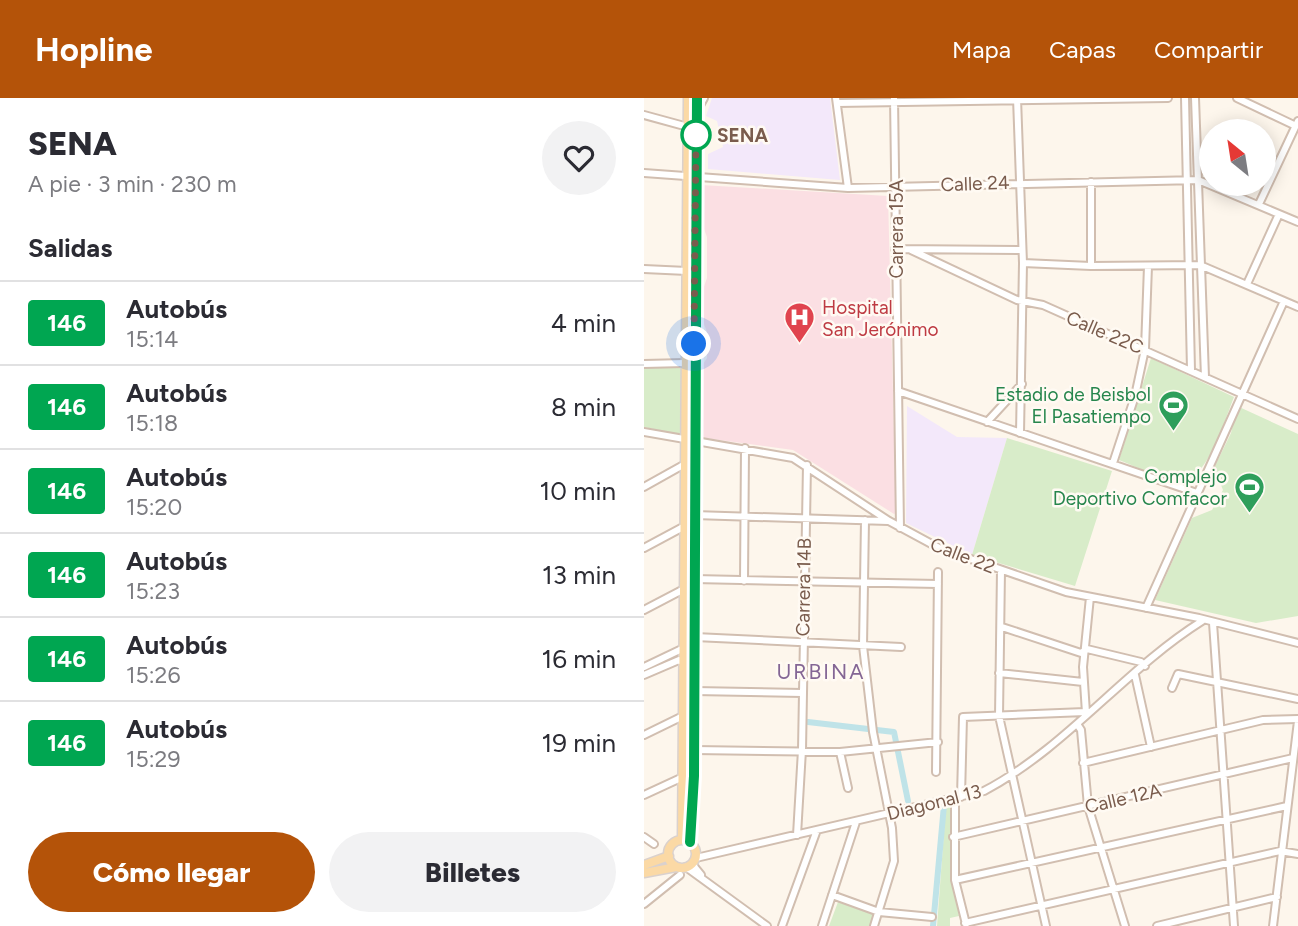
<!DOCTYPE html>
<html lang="es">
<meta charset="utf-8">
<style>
body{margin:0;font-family:Figtree,sans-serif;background:#f2f2f3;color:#2b2b33;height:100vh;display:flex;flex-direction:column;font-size:26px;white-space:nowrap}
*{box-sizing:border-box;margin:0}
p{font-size:23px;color:#7c7c81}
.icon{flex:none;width:38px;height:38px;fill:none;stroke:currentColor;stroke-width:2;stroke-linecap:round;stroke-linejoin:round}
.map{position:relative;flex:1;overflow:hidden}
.side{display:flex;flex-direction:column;background:#fff;width:644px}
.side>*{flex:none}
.badge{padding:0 14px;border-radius:5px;font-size:24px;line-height:46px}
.needle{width:46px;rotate:330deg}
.fabs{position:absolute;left:555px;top:21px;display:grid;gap:14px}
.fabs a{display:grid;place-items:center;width:77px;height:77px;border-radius:50%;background:#fff;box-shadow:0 4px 18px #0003;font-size:35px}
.you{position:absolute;width:35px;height:35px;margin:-18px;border:5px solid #fff;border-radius:50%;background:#1a73e8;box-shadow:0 0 0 10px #1a73e833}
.map>.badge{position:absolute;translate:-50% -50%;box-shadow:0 0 0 4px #fff}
h2{padding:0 28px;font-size:26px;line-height:63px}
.round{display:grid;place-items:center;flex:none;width:74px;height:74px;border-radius:37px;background:#f2f2f3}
.headline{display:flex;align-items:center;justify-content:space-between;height:119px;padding:0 28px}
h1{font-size:33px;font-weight:800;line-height:52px}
.button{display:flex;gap:14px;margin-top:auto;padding:14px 28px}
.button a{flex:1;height:80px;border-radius:42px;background:#b45309;color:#fff;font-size:28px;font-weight:800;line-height:80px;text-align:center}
.button a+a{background:#f2f2f3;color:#2b2b33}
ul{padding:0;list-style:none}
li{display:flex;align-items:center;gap:21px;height:84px;padding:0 28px;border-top:2px solid #e1e1e2}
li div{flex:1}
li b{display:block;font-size:26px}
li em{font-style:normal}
li .badge{min-width:77px;font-weight:700;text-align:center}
header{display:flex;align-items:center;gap:42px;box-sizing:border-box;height:98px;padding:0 35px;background:#b45309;color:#fff}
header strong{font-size:33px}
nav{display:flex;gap:38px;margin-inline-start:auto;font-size:24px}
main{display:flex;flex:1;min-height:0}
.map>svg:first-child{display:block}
.education{fill:#f3e8fa}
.medical{fill:#fbdfe3}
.green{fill:#d8ecc9}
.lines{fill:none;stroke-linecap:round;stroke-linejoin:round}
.canal{stroke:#bfe3e8;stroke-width:6}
.minor-casing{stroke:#d1beb0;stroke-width:10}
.major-casing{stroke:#dad1cd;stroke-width:11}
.minor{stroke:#fff;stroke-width:6}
.major{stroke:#fbd9a5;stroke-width:8}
.line-casing{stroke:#fff;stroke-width:16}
.line{stroke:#00a651;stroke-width:10}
.walk{stroke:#7a5c4d;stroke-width:7;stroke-dasharray:0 12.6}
.stop-dot{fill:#fff;stroke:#00a651;stroke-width:3.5}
.labels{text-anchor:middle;stroke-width:5;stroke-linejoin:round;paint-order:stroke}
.stop-label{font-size:19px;font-weight:bold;fill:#7a5c4d;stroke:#fffaf3;text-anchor:start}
.street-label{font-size:19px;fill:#7a5c4d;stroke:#fffaf3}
.health-label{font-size:19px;fill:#be3a42;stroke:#fffaf3;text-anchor:start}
.leisure-label{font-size:19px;fill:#27864d;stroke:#fffaf3;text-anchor:end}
.neighbourhood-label{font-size:21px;letter-spacing:2px;fill:#846695;stroke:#fffaf3}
</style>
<header>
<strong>Hopline</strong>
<nav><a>Mapa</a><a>Capas</a><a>Compartir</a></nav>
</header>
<main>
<section class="side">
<div class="headline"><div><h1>SENA</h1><p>A pie · 3 min · 230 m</p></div><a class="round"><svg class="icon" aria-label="heart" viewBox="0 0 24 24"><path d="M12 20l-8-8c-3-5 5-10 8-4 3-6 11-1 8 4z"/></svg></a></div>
<h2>Salidas</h2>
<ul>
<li><span class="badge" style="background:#00a651;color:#fff">146</span><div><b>Autobús</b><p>15:14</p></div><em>4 min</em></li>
<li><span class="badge" style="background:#00a651;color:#fff">146</span><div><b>Autobús</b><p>15:18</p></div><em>8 min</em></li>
<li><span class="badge" style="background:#00a651;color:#fff">146</span><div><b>Autobús</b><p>15:20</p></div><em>10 min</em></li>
<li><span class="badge" style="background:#00a651;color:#fff">146</span><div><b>Autobús</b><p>15:23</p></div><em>13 min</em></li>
<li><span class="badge" style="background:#00a651;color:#fff">146</span><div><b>Autobús</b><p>15:26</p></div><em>16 min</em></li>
<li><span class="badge" style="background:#00a651;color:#fff">146</span><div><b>Autobús</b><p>15:29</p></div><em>19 min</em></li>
</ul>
<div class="button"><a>Cómo llegar</a><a>Billetes</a></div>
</section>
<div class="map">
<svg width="654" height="828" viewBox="0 0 654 828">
<rect width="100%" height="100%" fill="#fdf6ec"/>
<path class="education" d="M68,0H186L196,82L64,71V56L79,49L73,23L62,18Z
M263,308L313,339L363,340L328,457L262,425Z"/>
<path class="medical" d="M57,87L244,98L252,415L250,416L149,352L53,339L52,277L63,260V234L56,216V200L63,180V139L56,120Z"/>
<path class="green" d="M507,260L590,299C581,321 561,390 532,384C513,380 493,369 475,362Z
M0,269H37V337L0,329Z
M593,308L654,336V518L612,525L511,502L548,420L568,412L579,392L570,370L587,335Z
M363,340L468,373L431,488L328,457Z
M306,706L309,784L315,818L306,820V828H293L302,707Z
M194,804L231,817L226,828H185Z"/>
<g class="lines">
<path class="canal" d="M164,624L250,634L264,703
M289,828L300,707"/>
<defs>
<path id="minor" d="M192,0L204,90
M250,0L256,430
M373,0L379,165L376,335
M541,0L547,272
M551,0L561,279
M593,0L652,28
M193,5L524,0
M54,11L60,0
M0,17L44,29
M0,75L204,90L554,82L654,124
M447,84V168
M615,106L654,23
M251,151L378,152
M267,152L373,202L399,207L654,321
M379,165L447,168L556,167L654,209
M0,171L43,173
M603,186L635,116
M0,266L41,265
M254,293L553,395
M343,324L378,286
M0,334L149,360L245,423L295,450L422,494L555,520L654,545
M469,365L491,298L501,251L504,168
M0,389L41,366
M50,417L244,423
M221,422L219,548L229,634L248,730L250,763L230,828
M0,450L41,428
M357,472L355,618L402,828
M50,481L294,486
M100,483L101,350
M502,510L640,203
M0,512L42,490
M569,525L590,828
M358,529L437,555L443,551L497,564L501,568
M51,539L257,549
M0,569L42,549
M355,575L439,584
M0,577L35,562L42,566
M491,577L507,649
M528,590L534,576L654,601
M50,593L158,595
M442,615L439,569L446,499
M433,626L437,632L444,708L481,828
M0,637L41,617
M50,652L196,654L294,644
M196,654L204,690
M439,665L619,622L654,621
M292,674L294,474
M0,697L39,679
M317,699L319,619L441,614
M311,701V782L322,826
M153,737L158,652L163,367
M0,739L10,746
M309,739L649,660
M52,760L340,693C422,650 480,572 558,523
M48,766L57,777
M42,769L123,828
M311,782L643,708
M188,797L235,814L288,819
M0,806L36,777
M321,825L636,753L654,756
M138,828L173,732
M178,828L212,724
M513,828L633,799
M629,828L654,623"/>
<path id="major" d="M38,742L44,0
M24 756a14 14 0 1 1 28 0a14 14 0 1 1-28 0Z
M46,744L50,678L53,0
M0,767L25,758
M0,775L32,769"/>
</defs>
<use href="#minor" class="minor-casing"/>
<use href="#major" class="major-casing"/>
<use href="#minor" class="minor"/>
<use href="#major" class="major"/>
</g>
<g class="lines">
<defs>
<path id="line" d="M46,744L50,678L53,0"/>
</defs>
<use href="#line" class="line-casing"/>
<use href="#line" class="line"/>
<path class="walk" d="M50,246L52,37"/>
</g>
<defs>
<symbol id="hospital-pin" viewBox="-11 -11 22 30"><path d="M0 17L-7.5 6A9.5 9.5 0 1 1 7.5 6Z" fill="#e0444e" stroke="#fffaf3"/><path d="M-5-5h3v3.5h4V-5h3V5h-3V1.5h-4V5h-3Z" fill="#fff"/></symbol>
<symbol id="stadium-pin" viewBox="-11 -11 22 30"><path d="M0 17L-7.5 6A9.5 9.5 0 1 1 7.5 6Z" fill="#2e9e5b" stroke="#fffaf3"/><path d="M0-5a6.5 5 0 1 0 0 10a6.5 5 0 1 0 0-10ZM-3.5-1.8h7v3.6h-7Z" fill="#fff"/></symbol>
</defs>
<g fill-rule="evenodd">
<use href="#hospital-pin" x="138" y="202" width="35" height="47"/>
<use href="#stadium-pin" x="512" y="290" width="35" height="47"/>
<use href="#stadium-pin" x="588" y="372" width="35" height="47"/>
</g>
<circle class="stop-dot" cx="52" cy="37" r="14"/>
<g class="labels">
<g class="stop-label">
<text x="73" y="44">SENA</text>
</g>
<g class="street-label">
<text transform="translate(331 85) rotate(-2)" y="7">Calle 24</text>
<text transform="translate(252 131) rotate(-90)" y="7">Carrera 15A</text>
<text transform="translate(461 234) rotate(23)" y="7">Calle 22C</text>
<text transform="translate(319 457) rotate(21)" y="7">Calle 22</text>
<text transform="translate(159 489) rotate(-89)" y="7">Carrera 14B</text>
<text transform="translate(479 700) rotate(-13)" y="7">Calle 12A</text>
<text transform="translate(290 704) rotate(-14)" y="7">Diagonal 13</text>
</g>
<g class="health-label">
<text x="178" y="216">Hospital<tspan x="178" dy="22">San Jerónimo</tspan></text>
</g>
<g class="leisure-label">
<text x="507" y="303">Estadio de Beisbol<tspan x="507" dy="22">El Pasatiempo</tspan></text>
<text x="583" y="385">Complejo<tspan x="583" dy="22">Deportivo Comfacor</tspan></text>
</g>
<g class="neighbourhood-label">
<text x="177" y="581">URBINA</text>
</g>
</g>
</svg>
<div class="fabs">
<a><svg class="needle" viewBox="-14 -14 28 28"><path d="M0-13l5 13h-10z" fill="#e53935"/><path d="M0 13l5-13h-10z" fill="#7c7c81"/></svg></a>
</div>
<div class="you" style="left:50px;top:246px"></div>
</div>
</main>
